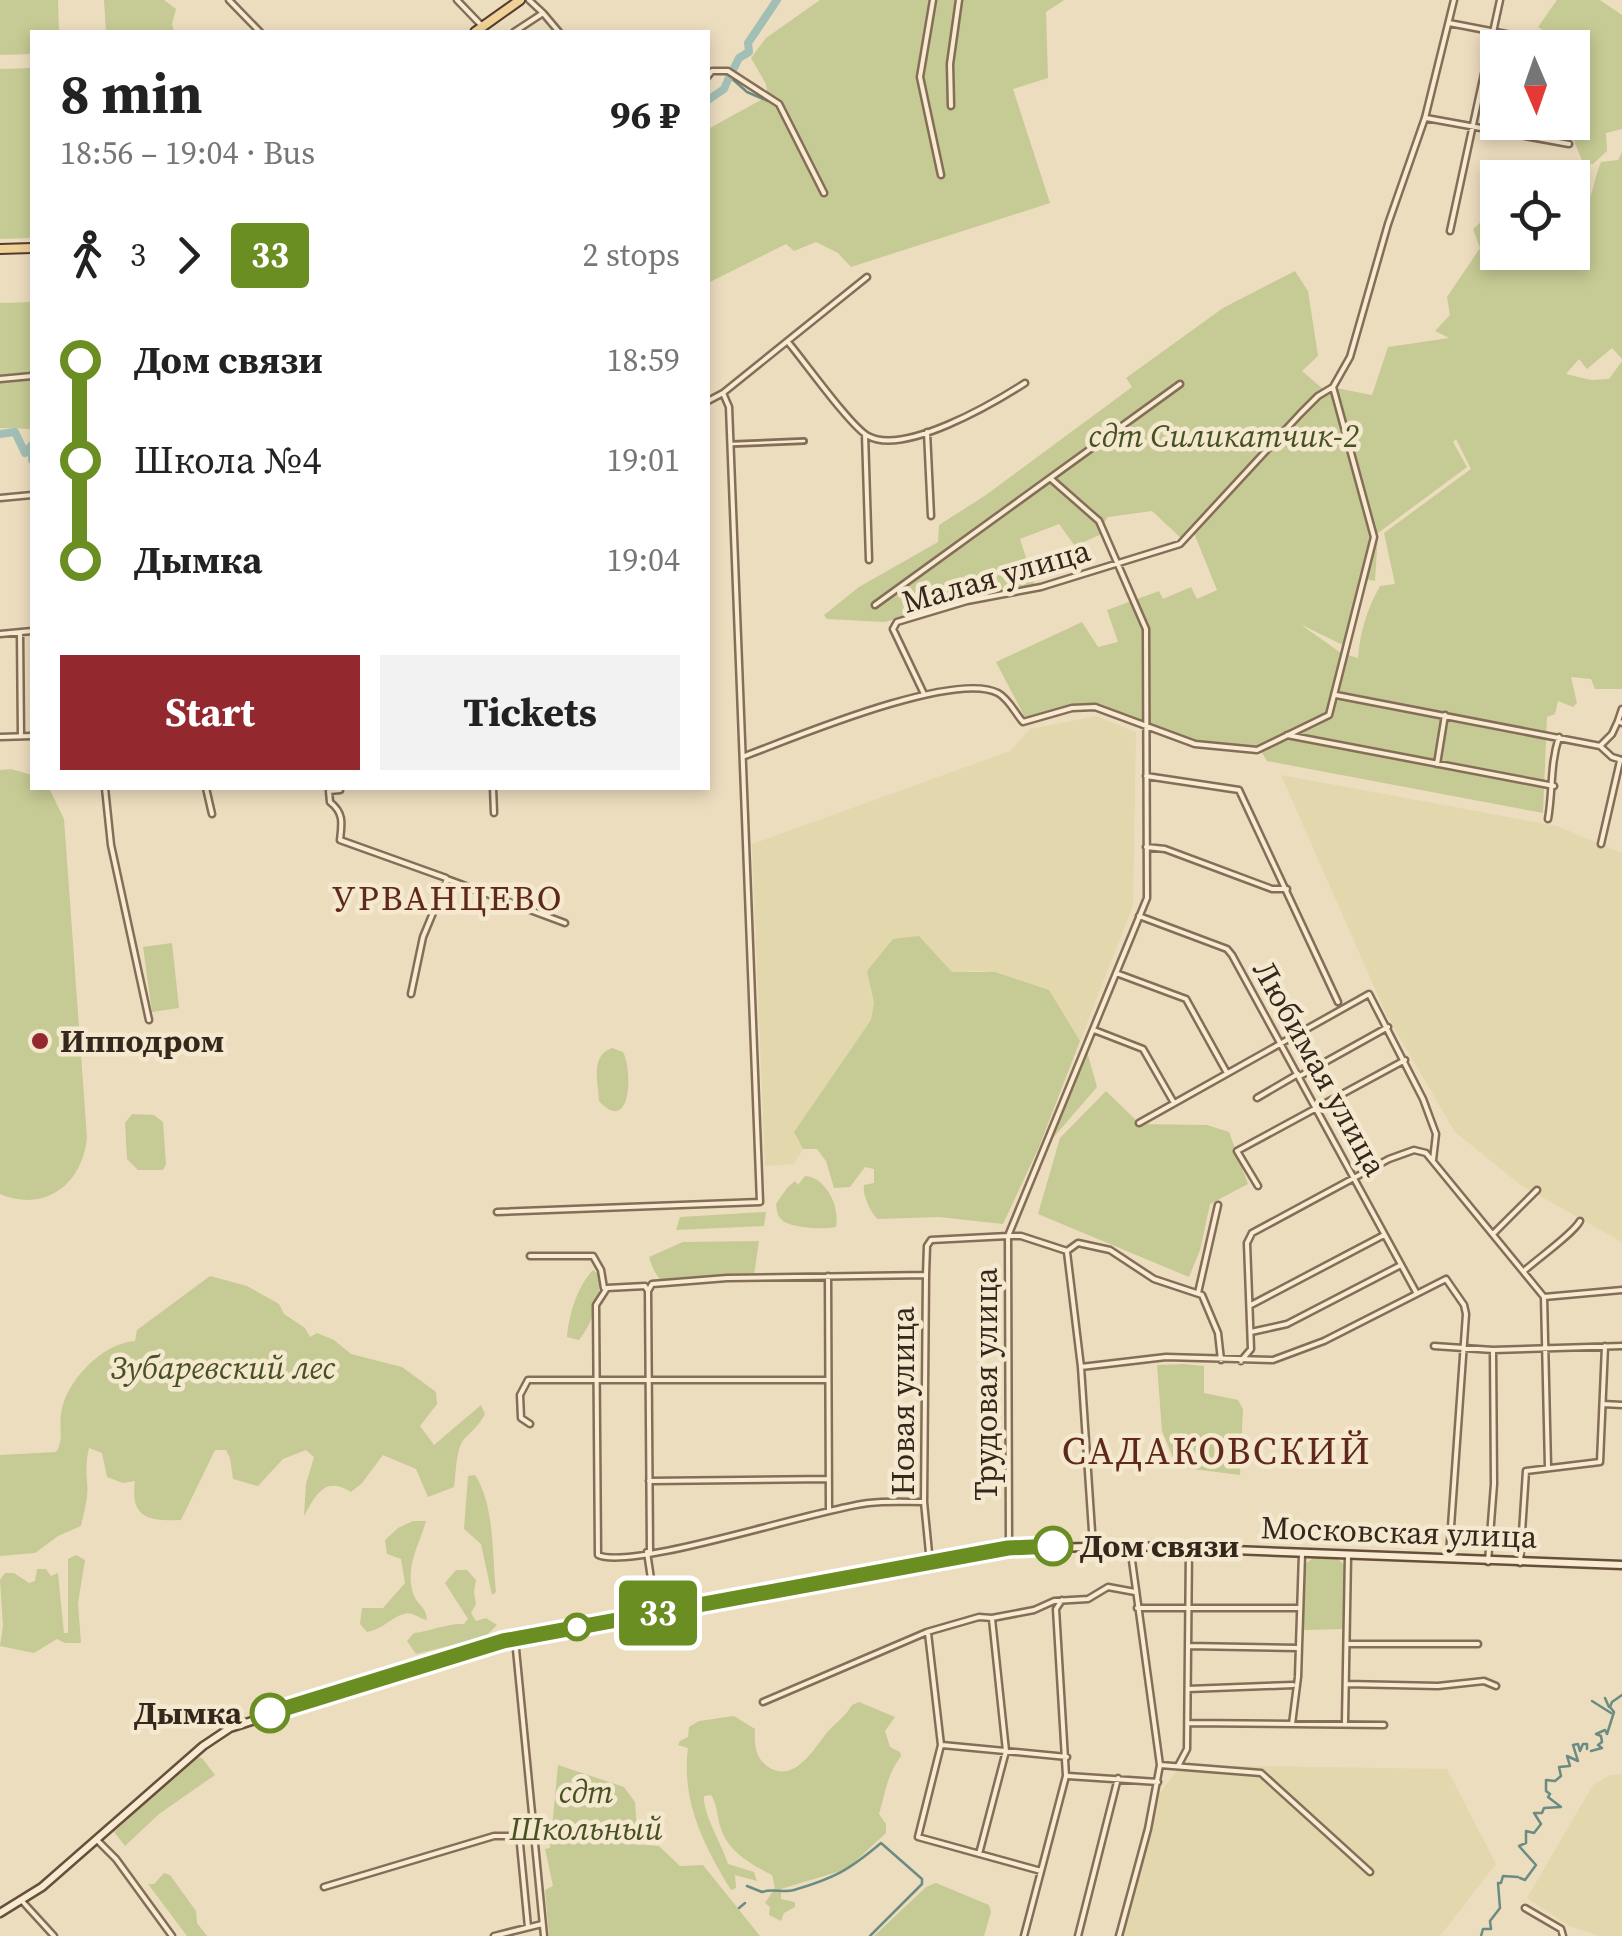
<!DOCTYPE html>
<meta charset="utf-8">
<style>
body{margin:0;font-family:"Source Serif 4",serif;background:#f2f2f2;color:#222;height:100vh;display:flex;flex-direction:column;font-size:38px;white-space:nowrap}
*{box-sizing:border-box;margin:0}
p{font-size:32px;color:#767676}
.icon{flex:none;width:55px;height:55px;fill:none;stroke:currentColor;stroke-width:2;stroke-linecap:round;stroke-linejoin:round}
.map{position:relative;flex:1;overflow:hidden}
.drawer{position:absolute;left:30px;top:30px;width:680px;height:760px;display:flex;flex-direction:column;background:#fff;border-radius:0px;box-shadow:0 5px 15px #0003}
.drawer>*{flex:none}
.badge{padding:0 20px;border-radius:8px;font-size:35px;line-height:65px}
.needle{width:65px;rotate:178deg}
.controls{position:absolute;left:1480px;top:30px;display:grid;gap:20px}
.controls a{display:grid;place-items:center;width:110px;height:110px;border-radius:0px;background:#fff;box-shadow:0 5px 15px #0003;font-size:50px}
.map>.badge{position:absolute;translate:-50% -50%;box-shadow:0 0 0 5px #fff}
.legs{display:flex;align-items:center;gap:15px;height:110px;padding:0 30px;font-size:32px}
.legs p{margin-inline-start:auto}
.head{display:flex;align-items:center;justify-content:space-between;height:170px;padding:0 30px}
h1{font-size:55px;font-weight:700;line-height:75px}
.button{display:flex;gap:20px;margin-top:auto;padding:20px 30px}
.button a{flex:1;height:115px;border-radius:0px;background:#93292e;color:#fff;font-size:40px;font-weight:700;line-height:115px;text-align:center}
.button a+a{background:#f2f2f2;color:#222}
ul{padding:0 30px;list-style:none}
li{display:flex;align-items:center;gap:35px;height:100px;font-size:38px}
li i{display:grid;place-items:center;width:15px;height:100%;margin:0 12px;background:currentColor}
li i::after{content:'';width:25px;height:25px;margin:-12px;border:8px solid;border-radius:50%;background:#fff}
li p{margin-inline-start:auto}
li:first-child i{background:linear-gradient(#0000 50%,currentColor 0)}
li:last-child i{background:linear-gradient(currentColor 50%,#0000 0)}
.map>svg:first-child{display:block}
.farmland{fill:#e2d7ad}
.green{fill:#c6ca94;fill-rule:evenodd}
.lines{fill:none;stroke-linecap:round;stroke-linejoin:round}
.stream{stroke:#6a8c82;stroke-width:2.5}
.river{stroke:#a2bfb5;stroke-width:8}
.pedestrian-casing{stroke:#856e58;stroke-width:8}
.minor-casing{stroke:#856e58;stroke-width:9}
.secondary-casing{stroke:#674f3b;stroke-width:11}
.primary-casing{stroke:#523d2c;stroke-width:12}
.pedestrian{stroke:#f8ebd2;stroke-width:2.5}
.minor{stroke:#f8ebd2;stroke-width:4}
.secondary{stroke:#f8ebd2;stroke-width:6}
.primary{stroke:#f0d197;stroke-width:8}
.line-1-casing{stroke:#fff;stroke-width:22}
.line-1{stroke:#6b8e23;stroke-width:15}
.poi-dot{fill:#93292e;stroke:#f4e8cf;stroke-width:4}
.stop-1-dot{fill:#fff;stroke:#6b8e23;stroke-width:5}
.labels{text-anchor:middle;stroke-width:9;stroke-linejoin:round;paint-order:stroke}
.park-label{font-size:32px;font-style:italic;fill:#475123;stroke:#f4e8cf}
.street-label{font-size:32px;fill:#35271c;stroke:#f4e8cf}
.poi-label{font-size:32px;font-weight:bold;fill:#35271c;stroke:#f4e8cf;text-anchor:start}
.stop-label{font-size:32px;font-weight:bold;fill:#35271c;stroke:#f4e8cf;text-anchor:start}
.neighbourhood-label{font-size:35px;letter-spacing:2.5px;fill:#60281c;stroke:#f4e8cf}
.quarter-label{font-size:38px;letter-spacing:2.5px;fill:#60281c;stroke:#f4e8cf}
</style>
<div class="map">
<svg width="1622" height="1936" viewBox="0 0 1622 1936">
<rect width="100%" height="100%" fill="#edddbf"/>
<path class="farmland" d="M1096,716L1136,732L1133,906L1080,1041L1049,990L985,971L952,972L919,936L870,990L874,1003L871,1020L794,1132L803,1149L794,1164L765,1166L752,844L1010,751L1030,729Z
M1281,775L1557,826L1622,853V1242L1522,1186L1455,1132L1387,1016Z
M1181,1765L1447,1769L1496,1864L1440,1936H1120L1160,1793Z
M1622,1774V1936H1599L1569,1926L1527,1898L1593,1785L1610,1775Z"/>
<path class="green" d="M0,0H58L59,32H32V54L0,55Z
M164,0L176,9L172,24L174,32H106L104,0Z
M820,0H1064L1046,12L1048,78L1013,89L1050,203L851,267L838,253L816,242L794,251L786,244L708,283V129L768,96L766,84L751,58L766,38Z
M1557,0H1600L1622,15V129L1606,133L1607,151L1593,164L1583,163L1567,123L1572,122V48L1531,47V44L1542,46L1550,35L1538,27Z
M32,68V238L0,239V69Z
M1622,152V359L1612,348L1587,369L1579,359L1566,374L1591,380L1609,379L1622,361V689H1595L1591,679L1571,677L1577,703L1573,707L1558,701L1555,714L1547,717L1543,813L1267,761L1262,753L1190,745L1097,711H1074L1028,723L996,662L1082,622L1098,647L1118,642L1107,610L1159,591L1163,599L1191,587L1197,599L1217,590L1194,533L1182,539L1152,511L1108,517L1104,523L1106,532L1075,546L1059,524L1020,539L1035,586L962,600L885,622L827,619L824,615L859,587L938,542L939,525L986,495L1132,387L1126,378L1223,308L1295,271L1308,291L1318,356L1302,371L1329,394L1336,388L1372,395L1388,347L1449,338L1435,331L1450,315L1447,297L1480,248L1473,229L1483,220L1497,226L1498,252H1572L1573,210L1586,206C1594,192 1594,178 1601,162L1618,160ZM1456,439L1471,469L1384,533L1395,584L1380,586C1367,609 1360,632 1358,658L1341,653L1300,624L1351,649V620L1366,582L1357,577L1375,581L1378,533L1467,467L1453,442Z
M32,302V429L0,428V303Z
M11,769L32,775V788H49L64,819L87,1138C82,1184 46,1213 0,1194V770Z
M919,936L952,972H995L1049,990L1080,1041L1039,1147L1003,1224L939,1217L878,1219C871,1214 862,1193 864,1185L874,1183V1169L865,1167L850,1187L834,1188L826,1161L817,1149H803L794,1132L871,1020L874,1003L867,971L893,939Z
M172,943L179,1008L152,1012L143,947Z
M1084,1041L1097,1087L1053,1138Z
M612,1048L623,1052C633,1071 631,1136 599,1101C598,1081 590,1056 612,1048Z
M1106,1091L1140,1124L1207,1125L1229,1132L1248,1184L1210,1204L1200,1250L1189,1277L1038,1214L1060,1138Z
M132,1114L154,1115L163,1122L166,1164L163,1170H138L127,1159L125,1123Z
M805,1176C827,1178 840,1207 836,1227C824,1230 793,1228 783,1221C777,1216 777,1211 776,1204L787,1188L795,1181L798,1185Z
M766,1212L764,1226L676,1230L680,1217Z
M759,1241L754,1275L716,1277L706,1284C676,1276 662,1300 649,1257L683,1242Z
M593,1270L600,1275C601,1296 593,1323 579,1340L567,1337C569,1314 577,1287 593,1270Z
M210,1276L247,1286L279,1304L284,1314L305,1328L310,1337L317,1333L334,1340L351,1354L402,1367L436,1392L437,1404L420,1426L434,1445L481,1405L485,1414C479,1425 472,1431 464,1439C456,1448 456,1474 454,1487L428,1497L416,1469L383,1455L362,1483L351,1492C325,1476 317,1493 304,1516L306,1484L314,1457L306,1450L283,1459L258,1486L233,1479L230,1458L226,1450H215L181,1520C149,1521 130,1519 135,1481L123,1483L107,1477L102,1453L89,1448C86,1461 86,1469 87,1482C89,1496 84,1512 81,1526L58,1536L35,1553L0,1556V1455L56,1452C64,1441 59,1428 61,1414C65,1382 102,1343 135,1341L137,1330Z
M1183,1364L1204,1366V1393L1238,1400L1243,1409L1240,1475L1177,1467L1162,1431L1157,1365Z
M475,1475C495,1505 492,1556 496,1592L492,1595L481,1544L464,1529L468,1476Z
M413,1521H426C419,1545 405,1567 413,1593C417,1606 426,1605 427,1620C419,1619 413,1611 404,1614C391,1617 384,1629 367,1632L360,1624L362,1608H383L405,1583L401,1559L387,1554L385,1540L398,1528Z
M76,1555L85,1560L78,1603L81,1643H65L57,1639L34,1653L0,1646L3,1626L0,1580L5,1573H14L29,1583L35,1581L37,1569H46L51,1576L58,1573L64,1633H68V1559Z
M1314,1558L1338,1559L1346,1567V1629L1303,1630V1565Z
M456,1570H467L476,1580L474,1592L476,1604L471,1613L476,1621L486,1618L497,1625L485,1637L416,1654L407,1641L414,1633C432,1631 446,1623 464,1624L468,1619L445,1583Z
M859,1702L895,1717L885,1731L890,1747L900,1752L901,1756C886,1777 886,1791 879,1814L886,1824V1833L847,1869L781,1889V1899L795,1902V1907L784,1913L781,1921L769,1915L770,1907L765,1903L775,1888L772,1875C749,1863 728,1852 720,1826C717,1815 717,1804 711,1795L704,1796C703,1815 722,1844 728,1864L754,1872L757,1881L735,1875L736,1888L731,1890C704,1846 681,1801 688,1748L678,1745L680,1741L688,1737L689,1727L699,1721L734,1716L755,1729C754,1743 755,1757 767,1766C792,1785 813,1751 825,1735C834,1724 845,1717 852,1705Z
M196,1757L202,1758L215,1775L159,1814L125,1846L114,1832Z
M558,1765L624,1787L635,1802L638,1843H618L659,1846L680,1866L703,1865L760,1936H549L545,1890L553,1886L545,1849L550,1848Z
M164,1873L170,1875L196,1911L197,1923L207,1936H187L148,1884H154Z
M936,1883L989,1905L991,1912L984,1936H874L926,1887Z"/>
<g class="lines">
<path class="stream" d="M729,76L747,92L768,101
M1605,1698L1609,1707
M1592,1701L1611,1713
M1591,1751L1602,1748L1598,1745L1602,1742L1601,1736L1596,1734L1605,1730L1607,1734L1614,1712L1610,1707L1612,1702L1622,1695
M1520,1878L1525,1880L1536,1865L1519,1846L1526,1843V1831L1534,1833L1541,1824L1534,1813H1542L1544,1808L1561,1807L1548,1797L1550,1794L1546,1791V1780L1555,1781L1561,1776L1559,1767L1570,1766L1567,1756L1578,1761L1573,1745L1578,1744L1580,1751L1583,1744H1587V1749
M747,1886L762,1892C773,1888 783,1893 794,1890C835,1878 849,1870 881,1843L922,1879V1884L870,1936
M739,1908L745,1903
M1481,1936L1483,1929H1491L1490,1921L1500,1908L1498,1883H1501L1503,1876L1518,1877"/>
<path class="river" d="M732,72L739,58L749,52L748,43L777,0
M708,100L724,89L730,75
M0,434L15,432L25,453L32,445
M32,452V460"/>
<defs>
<path id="pedestrian" d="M732,444L804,441"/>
<path id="minor" d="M229,0L260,32
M457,0L483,27
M933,0L920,77L941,175
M543,13L559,32
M1449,23L1527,38
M514,32L543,13L529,0
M708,76L712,71H728L779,104L824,193
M951,106L950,64L959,0
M1426,118L1569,144
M1450,231L1500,0
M788,342C804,361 851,427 868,436C904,456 994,403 1025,383
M0,379L32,376
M708,401L723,393L867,277
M927,432L931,516
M865,434L869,560
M1050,478L1099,521L1146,629L1147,898L1008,1236H1021L1067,1251
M0,498L32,495
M875,605L1180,384
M20,633L21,736
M0,634L32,631
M924,694L893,629L897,622L967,601L1041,587L1180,544L1300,414L1318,396L1333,387L1350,357L1388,224L1425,118L1454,0
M1336,695L1600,746L1612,757L1622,760
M1618,721L1622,709
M1287,735L1554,786
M0,737L32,736
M1600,746L1612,734L1618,721L1622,723
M745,756C793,738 954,670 998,693C1009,699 1015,713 1023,722L1072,708L1095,707L1195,744L1257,750L1329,715L1374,537L1333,387
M1437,764L1445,715
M1146,776L1239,790L1338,1002
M105,788L111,845L149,1020
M206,788L212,814
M340,788V790L329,791L330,802C344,813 342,823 340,840L446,878
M493,788L494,813
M1548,819C1553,791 1550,764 1559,737
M1601,844L1620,761
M1146,847L1165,849L1272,889H1287
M1139,916L1227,949L1232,955L1416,1292
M1116,973L1186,999L1227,1073
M411,994L423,937L447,879L565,923
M1094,1030L1143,1049L1174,1103
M1300,1076L1388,1027
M1257,1098L1298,1074
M1139,1123L1369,994L1423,1099L1436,1134L1433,1160
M1258,1186L1237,1151L1405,1060
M497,1212L760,1202L729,407L723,393
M1493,1234L1537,1190
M1067,1251L1078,1243L1110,1250L1154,1279L1202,1295L1218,1333L1221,1360
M1067,1252L1081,1367L1093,1546
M530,1256H593L601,1270L604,1288
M1524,1271C1537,1259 1573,1234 1580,1221
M828,1276L829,1511
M648,1291L645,1286L607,1288L596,1305L598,1555C632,1571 819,1508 869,1503C887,1501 905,1502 923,1502
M1198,1293L1218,1205
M1544,1297L1622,1290
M1251,1305L1384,1235
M1251,1332L1287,1324L1399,1266
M1434,1346L1493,1350L1622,1346
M1241,1361L1251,1349L1247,1243L1252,1233L1389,1159L1414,1150L1426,1153L1544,1297L1548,1467
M1081,1367L1166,1357L1273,1360L1324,1341L1446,1279L1464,1305L1466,1314L1449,1555
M1603,1404L1622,1405
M530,1424L521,1418L520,1395L528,1380H828
M649,1481L828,1479
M647,1552L656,1612
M650,1552L648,1291L652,1284L727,1278L926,1275
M1488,1562L1494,1484L1493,1350
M930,1563L924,1502L926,1275L927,1246L931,1240L1008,1236L1009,1549
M1520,1563L1526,1471L1600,1462L1605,1346
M1137,1608H1300
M928,1633L941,1745L918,1837L1041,1871
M515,1639L544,1936
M1348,1644H1478
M1188,1646L1298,1648
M1347,1684L1438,1686L1484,1681L1496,1686
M1188,1689L1293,1685
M763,1702L927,1632L979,1617L992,1618L1034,1610L1054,1601L1088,1599L1108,1587L1135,1592
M1345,1722L1348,1556
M1188,1723L1384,1725
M1292,1724L1298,1677L1302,1554
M942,1745L1067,1757
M1160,1765L1261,1773L1370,1872
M1178,1766L1187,1749L1189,1548
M1068,1776L1158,1782
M97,1840L116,1859L172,1936
M979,1854L1006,1751L992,1619
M324,1887L494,1836H516L520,1844L528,1927
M22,1901L54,1936
M1525,1908L1561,1929L1563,1936
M494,1936L542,1924
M1024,1936L1066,1776L1056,1609L1062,1600
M1078,1936L1118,1778
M1119,1936L1148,1829L1160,1765L1130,1546"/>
<path id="secondary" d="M0,1913L42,1887L203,1746L230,1728L503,1641L1009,1549L1130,1546L1622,1565"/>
<path id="primary" d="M475,32L520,0
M0,249L32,248"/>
</defs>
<use href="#pedestrian" class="pedestrian-casing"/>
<use href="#minor" class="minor-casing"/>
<use href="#secondary" class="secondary-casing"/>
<use href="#primary" class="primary-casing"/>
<use href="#pedestrian" class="pedestrian"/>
<use href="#minor" class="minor"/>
<use href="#secondary" class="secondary"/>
<use href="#primary" class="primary"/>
</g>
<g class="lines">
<defs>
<path id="line-1" d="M270,1713L503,1641L1008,1548L1053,1546"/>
</defs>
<use href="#line-1" class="line-1-casing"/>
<use href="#line-1" class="line-1"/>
</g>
<circle class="poi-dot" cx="40" cy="1041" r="10"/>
<g class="stop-1-dot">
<circle cx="1053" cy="1546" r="18"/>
<circle cx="577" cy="1627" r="12"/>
<circle cx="270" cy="1713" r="18"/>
</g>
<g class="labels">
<g class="park-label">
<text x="1224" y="447">сдт Силикатчик-2</text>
<text x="223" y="1379">Зубаревский лес</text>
<text x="586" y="1803">сдт<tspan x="586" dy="37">Школьный</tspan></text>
</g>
<g class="street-label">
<text transform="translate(996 576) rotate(-16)" y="11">Малая улица</text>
<text transform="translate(1320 1068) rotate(61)" y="11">Любимая улица</text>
<text transform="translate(986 1384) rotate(-90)" y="11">Трудовая улица</text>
<text transform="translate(903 1401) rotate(-90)" y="11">Новая улица</text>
<text transform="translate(1399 1532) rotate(2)" y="11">Московская улица</text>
</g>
<g class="poi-label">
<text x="60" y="1052">Ипподром</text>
</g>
<g class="stop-label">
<text x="1080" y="1557">Дом связи</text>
<text x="242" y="1724" text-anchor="end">Дымка</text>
</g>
<g class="neighbourhood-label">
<text x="448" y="910">УРВАНЦЕВО</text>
</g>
<g class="quarter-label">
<text x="1217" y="1464">САДАКОВСКИЙ</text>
</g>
</g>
</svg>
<div class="controls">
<a><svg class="needle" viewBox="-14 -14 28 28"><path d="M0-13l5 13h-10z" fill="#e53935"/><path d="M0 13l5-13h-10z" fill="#767676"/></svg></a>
<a><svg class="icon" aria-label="locate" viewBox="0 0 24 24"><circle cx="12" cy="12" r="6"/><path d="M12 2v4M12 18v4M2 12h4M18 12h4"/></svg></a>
</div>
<b class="badge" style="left:658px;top:1613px;background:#6b8e23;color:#fff">33</b>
<section class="drawer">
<div class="head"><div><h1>8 min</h1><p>18:56 – 19:04 · Bus</p></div><b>96 ₽</b></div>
<div class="legs"><svg class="icon" aria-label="walk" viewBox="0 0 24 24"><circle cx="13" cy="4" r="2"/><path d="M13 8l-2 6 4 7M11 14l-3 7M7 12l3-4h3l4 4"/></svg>3<svg class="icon" aria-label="forward" viewBox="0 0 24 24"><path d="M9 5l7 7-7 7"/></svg><b class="badge" style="background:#6b8e23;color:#fff">33</b><p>2 stops</p></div>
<ul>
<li><i style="color:#6b8e23"></i><b>Дом связи</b><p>18:59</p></li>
<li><i style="color:#6b8e23"></i><span>Школа №4</span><p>19:01</p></li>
<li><i style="color:#6b8e23"></i><b>Дымка</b><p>19:04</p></li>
</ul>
<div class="button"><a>Start</a><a>Tickets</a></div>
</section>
</div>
